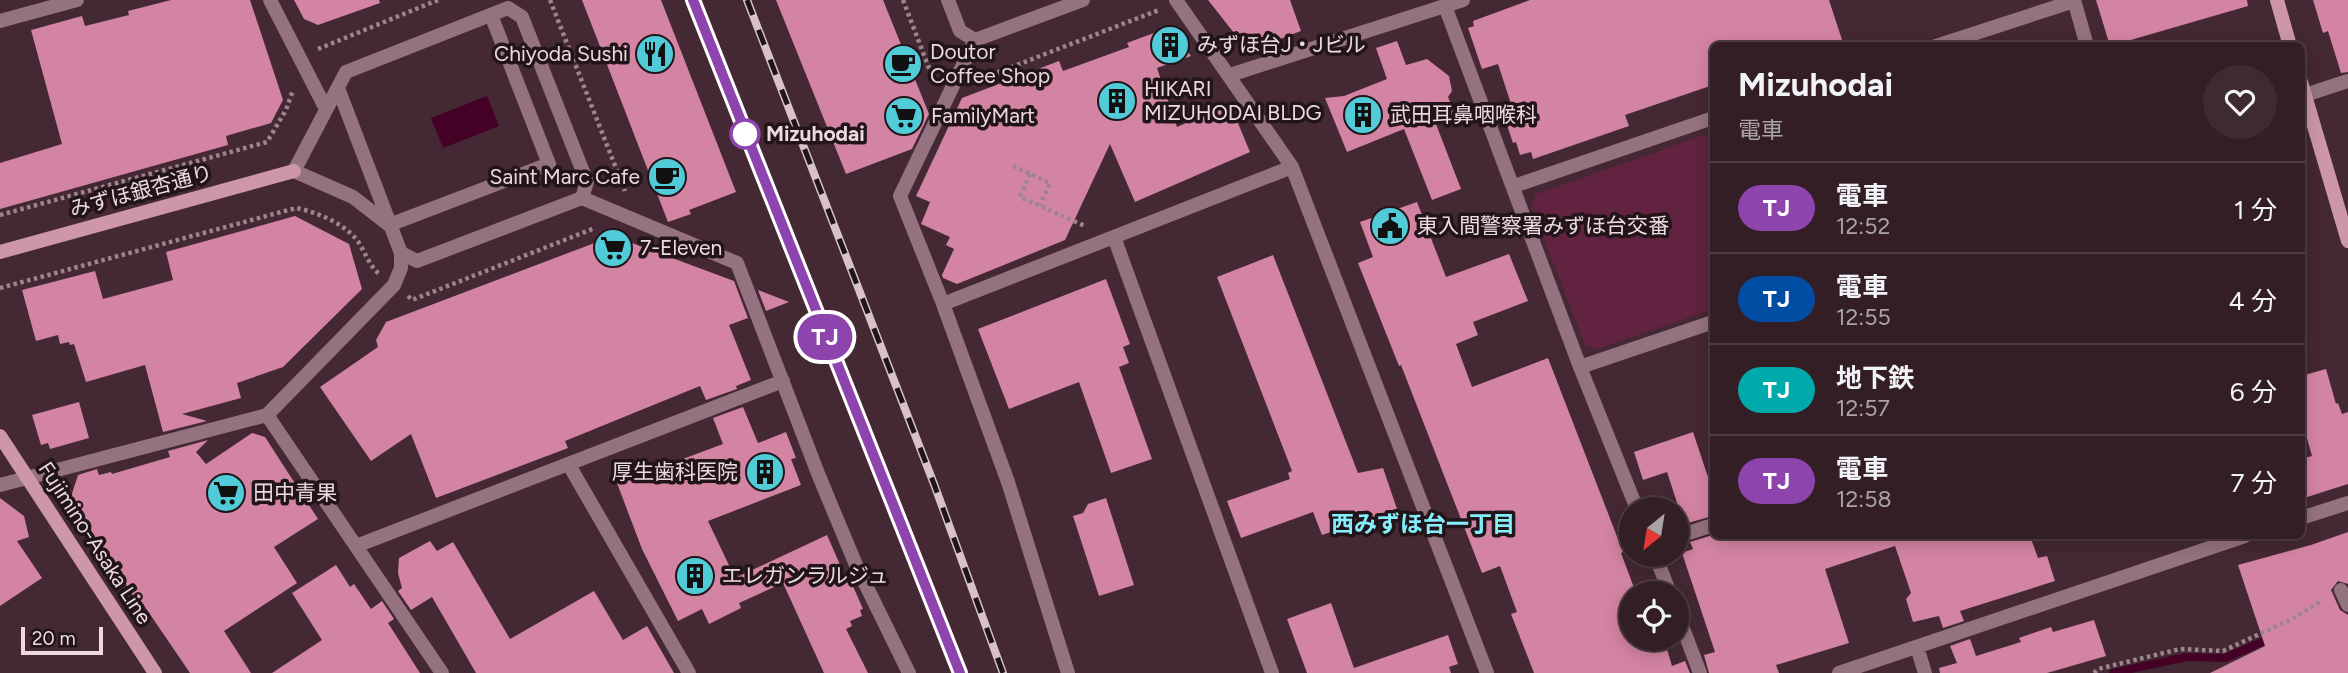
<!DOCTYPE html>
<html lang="ja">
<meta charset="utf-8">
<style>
body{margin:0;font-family:Figtree,"Noto Sans JP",sans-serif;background:#3e2b32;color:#f1f3f6;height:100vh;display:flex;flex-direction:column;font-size:26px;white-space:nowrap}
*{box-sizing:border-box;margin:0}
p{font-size:23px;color:#a9a2a7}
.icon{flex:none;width:38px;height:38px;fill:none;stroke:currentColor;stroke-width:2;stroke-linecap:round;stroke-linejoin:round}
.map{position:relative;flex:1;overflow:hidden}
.side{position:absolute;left:1710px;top:42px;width:595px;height:497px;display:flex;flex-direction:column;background:#331e26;border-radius:10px;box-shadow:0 4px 18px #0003,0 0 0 2px #4e3c43}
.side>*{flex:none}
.badge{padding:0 14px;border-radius:23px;font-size:24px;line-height:46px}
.needle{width:46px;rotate:210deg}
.fabs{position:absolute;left:1619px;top:497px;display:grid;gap:14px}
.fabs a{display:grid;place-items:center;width:70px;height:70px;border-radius:50%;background:#331e26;box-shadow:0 4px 18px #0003,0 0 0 2px #4e3c43;font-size:35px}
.scale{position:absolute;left:21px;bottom:18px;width:82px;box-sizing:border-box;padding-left:7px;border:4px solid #eddae0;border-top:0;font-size:19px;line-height:24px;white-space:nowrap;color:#eddae0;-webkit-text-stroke:5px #22151a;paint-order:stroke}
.map>.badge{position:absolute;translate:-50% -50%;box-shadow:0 0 0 4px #fff}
.round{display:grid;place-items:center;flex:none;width:74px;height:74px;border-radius:37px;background:#3e2b32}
.headline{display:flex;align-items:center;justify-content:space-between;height:119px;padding:0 28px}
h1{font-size:33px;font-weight:700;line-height:52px}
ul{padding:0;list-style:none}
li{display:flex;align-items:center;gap:21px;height:91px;padding:0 28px;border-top:2px solid #4e3c43}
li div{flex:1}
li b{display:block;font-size:26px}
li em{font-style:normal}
li .badge{min-width:77px;font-weight:700;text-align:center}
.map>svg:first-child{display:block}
.green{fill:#61233f}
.water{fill:#450025}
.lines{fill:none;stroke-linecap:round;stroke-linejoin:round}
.stream{stroke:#450025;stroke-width:8}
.building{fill:#d484a3}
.path{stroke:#9d858e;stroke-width:4.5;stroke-dasharray:3.5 3.5;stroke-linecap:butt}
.lane{stroke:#95727f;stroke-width:14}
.street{stroke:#95727f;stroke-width:14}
.secondary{stroke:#cd96aa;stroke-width:14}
.rail-casing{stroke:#d7c2c9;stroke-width:8}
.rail{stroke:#22151a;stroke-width:5;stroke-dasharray:16;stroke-linecap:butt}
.line-casing{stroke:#fff;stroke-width:16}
.line{stroke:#8e44ad;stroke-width:10}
.stop-dot{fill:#fff;stroke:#8e44ad;stroke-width:3.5}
.labels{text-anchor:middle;stroke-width:7;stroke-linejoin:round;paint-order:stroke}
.poi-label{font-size:21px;fill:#eddae0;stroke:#22151a;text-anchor:start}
.stop-label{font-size:21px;font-weight:bold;fill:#eddae0;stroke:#22151a;text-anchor:start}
.street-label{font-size:21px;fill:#eddae0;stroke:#22151a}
.neighbourhood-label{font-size:23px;font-weight:bold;fill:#84eefa;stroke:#22151a}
</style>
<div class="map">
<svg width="2348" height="673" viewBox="0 0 2348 673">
<rect width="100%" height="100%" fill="#442833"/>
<path class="green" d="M1713,132V309L1597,349L1585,345L1531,206L1536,194Z"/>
<path class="water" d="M487,96L499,126L443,148L431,118Z"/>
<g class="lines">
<path class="stream" d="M2113,673L2186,657L2225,658L2271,638"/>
</g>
<path class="building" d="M171,0H250L283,100L271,123L226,136L228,145L0,209V163L62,144L31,30L82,16L85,26L129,15L128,11Z
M294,0H379L380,3L318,25L304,19Z
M582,0H661L736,192L689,210L691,214L668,222Z
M776,0H883L929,114L912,149L846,174Z
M1208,0H1290L1301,31L1259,47L1242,43Z
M1530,0H1829L1844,46H1713V85L1625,115L1629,126L1533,159L1531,152L1520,155L1516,142L1513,143L1504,116L1514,113L1498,64L1482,69L1468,28L1474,26L1473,21Z
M2096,0H2247L2248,6L2110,46Z
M2313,0H2348V72L2341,73L2328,31L2323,33Z
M1170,27L1191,56L1157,68L1177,127L1230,104L1250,152L1135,202L1110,144L1065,240L957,284L943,278L942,275L954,249L946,245L950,237L921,224L930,202L916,196L962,98L1059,61L1063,71L1129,47L1127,43Z
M1397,41L1406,65L1427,59L1449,76L1452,91L1448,97L1456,116L1436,124L1461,189L1432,200L1404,129L1347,152L1325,98L1344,96L1387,79L1376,48Z
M1417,202L1446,277L1509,254L1528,301L1473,322L1478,335L1456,344L1472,387L1548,358L1623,552L1621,553L1636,593H1631V639H1664L1672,666L1685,661L1690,673H1534L1511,614L1517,612L1500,566L1482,573L1401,365L1399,366L1358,263L1373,257L1360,222Z
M295,216L349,244L362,289L283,367L237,383L241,398L182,414L207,421L163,432L145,365L86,382L74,344L70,345L69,342L60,344L58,335L36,341L22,290L95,271L103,299L173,280L166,252Z
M613,236L734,281L748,318L729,325L751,380L736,386L737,389L706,400L700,386L565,441L568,448L436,498L411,434L371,461L320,387L378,347L376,340L386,322Z
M1273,255L1358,473L1383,468L1397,509L1322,535L1313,512L1241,538L1227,501L1290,479L1288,473L1292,471L1217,277Z
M1106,279L1130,344L1123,347L1129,363L1119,367L1152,459L1111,473L1079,382L1009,409L978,329Z
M758,290L789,302L766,311Z
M2326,369L2336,404L2338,403L2342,414L2348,412V484L2301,499V459L2312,456L2301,417V376Z
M79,402L89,438L50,449L48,443L41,445L32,415Z
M743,407L758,443L786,432L796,458L791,459L801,485L708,521L735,578L827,535L849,585L852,584L863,609L860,610L862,616L850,621L852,626L846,629L868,673H824L783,583L739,603L741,608L709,624L702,609L678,621L642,549L612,470L634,462L638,472L663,463L664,466L723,444L713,418Z
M1693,432L1713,492V516L1684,524L1667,472L1643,480L1634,452Z
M252,433L265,437L318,519L274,547L297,583L224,631L251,673H190L143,604L140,606L70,500L78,475L97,469L99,475L111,472L112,474L170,457L168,451L208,440L196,452L206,464Z
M0,498L24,516L29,537L17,541L42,578L0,606Z
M1106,498L1134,585L1099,596L1073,516L1083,513L1088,504Z
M2348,532V584L2338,581L2331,590L2340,610L2348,615V673H2210L2265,646L2238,565L2311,545Z
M1713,535L2030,536L2038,558L2047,556L2055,581L1960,611L1964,621L1943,628L1939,616L1913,622L1906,599L1911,593L1895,546L1825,569L1849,643L1776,665L1779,673H1709L1704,655L1715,652L1682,553L1693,549L1690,542Z
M430,541L437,551L453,542L510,639L594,591L623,640L647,626L674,673H476L432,597L411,610L398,591L402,588L398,573L399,558Z
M336,565L350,587L354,584L371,609L382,601L394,619L388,623L420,673H272L322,640L292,593Z
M1331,603L1354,668L1448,635L1458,664L1449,667L1451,673H1307L1287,619Z
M2094,620L2106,656L2047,673H1940L1939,668L1957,663L1950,646L1970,639L1976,656L2021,642L2019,638L2051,627L2053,632Z"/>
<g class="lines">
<path class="path" d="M550,0L625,191
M903,0L932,76
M318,49L438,0
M978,80L1159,10
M1013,166L1050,183L1040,205
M1030,174L1020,197L1085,226
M0,215L267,142L286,110L293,90
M0,288L296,208C317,212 343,223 357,240C365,251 368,264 379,274
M408,296L412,300L595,228
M2094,673L2098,669L2180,649L2223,651L2292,619L2323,600"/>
<path class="lane" d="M389,225L549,164L491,15
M2341,590L2348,605"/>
<path class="street" d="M270,0L326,109
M948,0L960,31L975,40
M1176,0L1292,167L1487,673
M2074,0L2087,46
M1445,6L1580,367L1637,509
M0,21L77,0
M1936,46L2074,1
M1230,75L1463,0
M2305,95L2348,81
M1514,186L1713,118
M582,198L737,263L819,476L856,565L909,673
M389,225L353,197L294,171L346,72L508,8L522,17L587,182L582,198L417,261L401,253
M1114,237L1272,673
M943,304L1292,167
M1580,367L1713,322
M267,415L442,673
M569,465L689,673
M0,485L267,415L394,285L401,268V253L338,88
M2301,518L2348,503
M1676,537L1713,525
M356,546L783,381
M1655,555L1670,593
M1676,610L1700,673
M1917,647L1925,673
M1068,673L1008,482L943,304L900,196L975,40L1083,0
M1839,673L2245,536"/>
<path class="secondary" d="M2277,0L2290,46
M2301,82L2348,241
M0,252L294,171
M0,436L155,673"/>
<defs>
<path id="rail" d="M693,0L960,673
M747,0L934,484L1003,673"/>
</defs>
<use href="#rail" class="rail-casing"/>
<use href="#rail" class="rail"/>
</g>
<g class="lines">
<defs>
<path id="line" d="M693,0L960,673"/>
</defs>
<use href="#line" class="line-casing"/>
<use href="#line" class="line"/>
</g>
<defs>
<symbol id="building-disc" viewBox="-11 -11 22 22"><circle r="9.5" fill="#52cbd8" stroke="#22151a"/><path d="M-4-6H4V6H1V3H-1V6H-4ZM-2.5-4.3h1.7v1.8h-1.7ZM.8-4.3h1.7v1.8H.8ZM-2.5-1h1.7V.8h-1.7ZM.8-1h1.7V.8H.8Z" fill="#111"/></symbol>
<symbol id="restaurant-disc" viewBox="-11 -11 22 22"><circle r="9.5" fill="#52cbd8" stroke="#22151a"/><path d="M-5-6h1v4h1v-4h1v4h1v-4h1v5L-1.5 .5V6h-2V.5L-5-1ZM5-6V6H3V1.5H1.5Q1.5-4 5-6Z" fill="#111"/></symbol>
<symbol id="cafe-disc" viewBox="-11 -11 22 22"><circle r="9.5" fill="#52cbd8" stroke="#22151a"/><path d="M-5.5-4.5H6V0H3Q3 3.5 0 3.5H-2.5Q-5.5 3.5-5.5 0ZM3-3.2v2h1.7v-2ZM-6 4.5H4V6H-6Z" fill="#111"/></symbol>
<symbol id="supermarket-disc" viewBox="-11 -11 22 22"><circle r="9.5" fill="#52cbd8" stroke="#22151a"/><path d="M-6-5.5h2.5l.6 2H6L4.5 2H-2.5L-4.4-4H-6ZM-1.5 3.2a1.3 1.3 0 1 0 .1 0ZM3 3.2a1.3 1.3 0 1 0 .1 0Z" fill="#111"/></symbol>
<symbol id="civic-disc" viewBox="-11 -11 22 22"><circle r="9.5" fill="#52cbd8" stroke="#22151a"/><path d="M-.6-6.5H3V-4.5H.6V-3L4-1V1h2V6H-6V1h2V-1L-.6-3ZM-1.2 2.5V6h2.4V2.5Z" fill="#111"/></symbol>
</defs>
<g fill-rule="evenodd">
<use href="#building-disc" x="1148" y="23" width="44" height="44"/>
<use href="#restaurant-disc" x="633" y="32" width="44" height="44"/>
<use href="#cafe-disc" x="881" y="42" width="44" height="44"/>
<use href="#building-disc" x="1095" y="79" width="44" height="44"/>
<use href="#building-disc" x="1341" y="93" width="44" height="44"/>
<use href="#supermarket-disc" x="882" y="94" width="44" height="44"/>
<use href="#cafe-disc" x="645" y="155" width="44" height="44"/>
<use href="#civic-disc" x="1368" y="204" width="44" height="44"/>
<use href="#supermarket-disc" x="591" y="226" width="44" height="44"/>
<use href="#building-disc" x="743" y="450" width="44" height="44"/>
<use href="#supermarket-disc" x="204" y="471" width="44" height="44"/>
<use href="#building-disc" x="673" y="554" width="44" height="44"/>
</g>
<circle class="stop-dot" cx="745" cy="134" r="14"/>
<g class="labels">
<g class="poi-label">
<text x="1197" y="52">みずほ台J・Jビル</text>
<text x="930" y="59">Doutor<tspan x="930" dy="24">Coffee Shop</tspan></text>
<text x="628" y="61" text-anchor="end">Chiyoda Sushi</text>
<text x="1144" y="96">HIKARI<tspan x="1144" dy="24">MIZUHODAI BLDG</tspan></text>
<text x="1390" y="122">武田耳鼻咽喉科</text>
<text x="931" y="123">FamilyMart</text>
<text x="640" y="184" text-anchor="end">Saint Marc Cafe</text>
<text x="1417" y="233">東入間警察署みずほ台交番</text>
<text x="640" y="255">7-Eleven</text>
<text x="738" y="479" text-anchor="end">厚生歯科医院</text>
<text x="253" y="500">田中青果</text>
<text x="722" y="583">エレガンラルジュ</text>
</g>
<g class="stop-label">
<text x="766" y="141">Mizuhodai</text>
</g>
<g class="street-label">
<text transform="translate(141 191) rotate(-15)" y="7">みずほ銀杏通り</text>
<text transform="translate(95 543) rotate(57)" y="7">Fujimino-Asaka Line</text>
</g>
<g class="neighbourhood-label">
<text x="1423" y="532">西みずほ台一丁目</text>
</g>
</g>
</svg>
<div class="fabs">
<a><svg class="needle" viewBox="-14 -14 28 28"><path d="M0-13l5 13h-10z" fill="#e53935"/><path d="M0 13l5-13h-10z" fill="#a9a2a7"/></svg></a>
<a><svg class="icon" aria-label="locate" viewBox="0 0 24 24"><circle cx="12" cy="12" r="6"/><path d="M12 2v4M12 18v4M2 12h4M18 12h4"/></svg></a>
</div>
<div class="scale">20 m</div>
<b class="badge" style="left:825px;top:337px;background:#8e44ad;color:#fff">TJ</b>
<section class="side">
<div class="headline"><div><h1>Mizuhodai</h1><p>電車</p></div><a class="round"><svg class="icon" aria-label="heart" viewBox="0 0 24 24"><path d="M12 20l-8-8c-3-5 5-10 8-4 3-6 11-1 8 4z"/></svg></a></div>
<ul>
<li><span class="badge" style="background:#8e44ad;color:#fff">TJ</span><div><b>電車</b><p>12:52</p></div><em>1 分</em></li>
<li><span class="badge" style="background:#004da3;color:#fff">TJ</span><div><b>電車</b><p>12:55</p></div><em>4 分</em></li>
<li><span class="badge" style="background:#01aaaa;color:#fff">TJ</span><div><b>地下鉄</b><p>12:57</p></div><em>6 分</em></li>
<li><span class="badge" style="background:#8e44ad;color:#fff">TJ</span><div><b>電車</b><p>12:58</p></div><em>7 分</em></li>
</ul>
</section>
</div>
